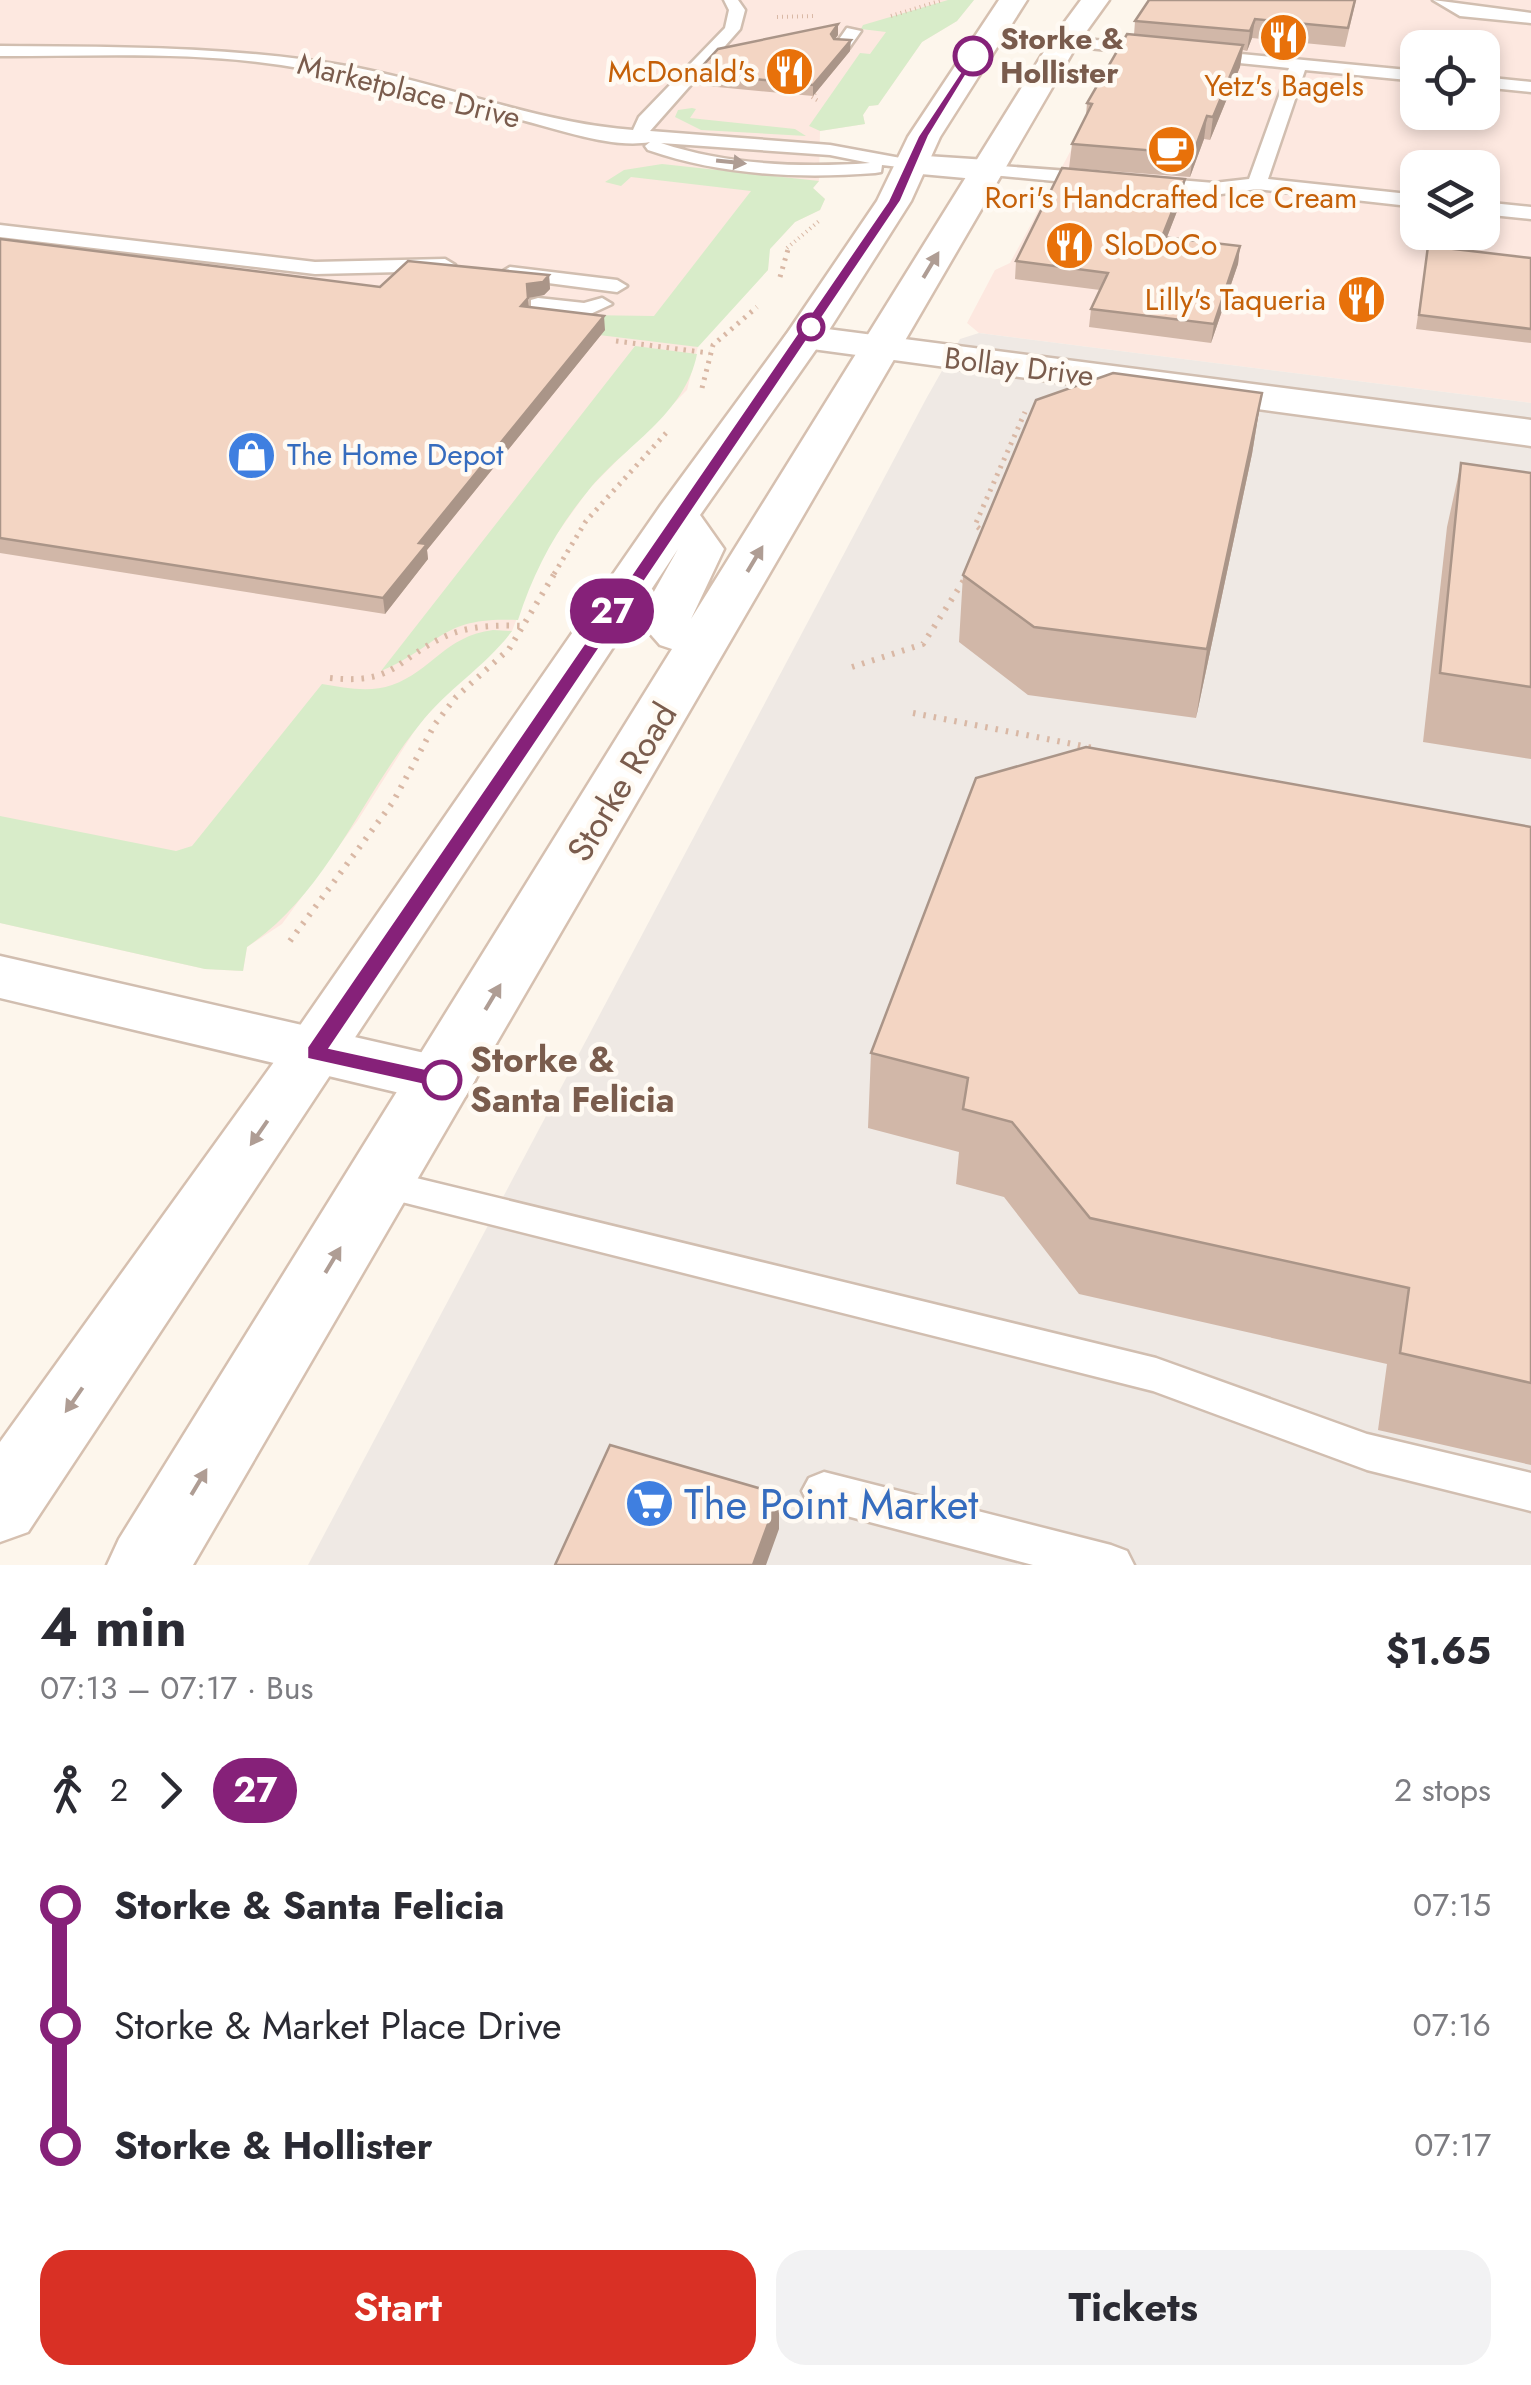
<!DOCTYPE html>
<meta charset="utf-8">
<style>
body{margin:0;font-family:Jost,sans-serif;background:#f2f2f3;color:#2b2b33;height:100vh;display:flex;flex-direction:column;font-size:38px;white-space:nowrap}
*{box-sizing:border-box;margin:0}
p{font-size:32px;color:#7c7c81}
.icon{flex:none;width:55px;height:55px;fill:none;stroke:currentColor;stroke-width:2;stroke-linecap:round;stroke-linejoin:round}
.map{position:relative;height:1565px;overflow:hidden}
.details{display:flex;flex-direction:column;background:#fff;flex:1}
.details>*{flex:none}
.badge{padding:0 20px;border-radius:32px;font-size:35px;line-height:65px}
.tools{position:absolute;left:1400px;top:30px;display:grid;gap:20px}
.tools a{display:grid;place-items:center;width:100px;height:100px;border-radius:20px;background:#fff;box-shadow:0 5px 15px #0003;font-size:50px}
.map>.badge{position:absolute;translate:-50% -50%;box-shadow:0 0 0 5px #fff}
.legs{display:flex;align-items:center;gap:15px;height:110px;padding:0 40px;font-size:32px}
.legs p{margin-inline-start:auto}
.headline{display:flex;align-items:center;justify-content:space-between;height:170px;padding:0 40px}
h1{font-size:55px;font-weight:700;line-height:75px}
.action{display:flex;gap:20px;margin-top:auto;padding:20px 40px}
.action a{flex:1;height:115px;border-radius:30px;background:#d93025;color:#fff;font-size:40px;font-weight:700;line-height:115px;text-align:center}
.action a+a{background:#f2f2f3;color:#2b2b33}
ul{padding:0 40px;list-style:none}
li{display:flex;align-items:center;gap:35px;height:120px;font-size:38px}
li i{display:grid;place-items:center;width:15px;height:100%;margin:0 12px;background:currentColor}
li i::after{content:'';width:25px;height:25px;margin:-12px;border:8px solid;border-radius:50%;background:#fff}
li p{margin-inline-start:auto}
li:first-child i{background:linear-gradient(#0000 50%,currentColor 0)}
li:last-child i{background:linear-gradient(currentColor 50%,#0000 0)}
.map>svg:first-child{display:block}
.commercial{fill:#fde8e0;fill-rule:evenodd}
.industrial{fill:#efe9e4}
.green{fill:#d8ecc9}
.lines{fill:none;stroke-linecap:round;stroke-linejoin:round}
.service-casing{stroke:#d1beb0;stroke-width:5}
.minor-casing{stroke:#d1beb0;stroke-width:5}
.secondary-casing{stroke:#d6c0b0;stroke-width:5}
.path-far2{stroke:#d9b8a5;stroke-width:4;stroke-dasharray:1 4;stroke-linecap:butt}
.path-far1{stroke:#d9b8a5;stroke-width:5;stroke-dasharray:2.5 6;stroke-linecap:butt}
.path{stroke:#d9b8a5;stroke-width:6;stroke-dasharray:2.5 8;stroke-linecap:butt}
.service{fill:#fff;fill-rule:evenodd}
.minor{fill:#fff;fill-rule:evenodd}
.secondary{fill:#fff;fill-rule:evenodd}
.wall{fill:#d1b7a8}
.shaded-wall{fill:#aa9588}
.building{fill:#f3d5c3;stroke:#aa9588;stroke-width:2.5}
.oneway{fill:#af9d94}
.line-1{fill:#862179;stroke:#fff;stroke-width:2.5}
.stop-1-dot{fill:#fff;stroke:#862179;stroke-width:5}
.labels{text-anchor:middle;stroke-width:9;stroke-linejoin:round;paint-order:stroke}
.far-stop-label{font-size:30px;font-weight:bold;fill:#7a5c4d;stroke:#fffaf3;text-anchor:start}
.far-food-label{font-size:30px;fill:#c56008;stroke:#fffaf3;text-anchor:end}
.far-street-label{font-size:30px;fill:#7a5c4d;stroke:#fffaf3}
.far-shop-label{font-size:30px;fill:#366cbe;stroke:#fffaf3;text-anchor:start}
.street-label{font-size:35px;fill:#7a5c4d;stroke:#fffaf3}
.stop-label{font-size:35px;font-weight:bold;fill:#7a5c4d;stroke:#fffaf3;text-anchor:start}
.near-shop-label{font-size:42px;fill:#366cbe;stroke:#fffaf3;text-anchor:start}
</style>
<div class="map">
<svg width="1531" height="1565" viewBox="0 0 1531 1565">
<rect width="100%" height="100%" fill="#fdf6ec"/>
<path class="commercial" d="M0,0H974L957,21L922,42L878,105L869,106L863,115L865,124L820,131L819,181L813,188L825,199L820,210L795,222L769,250L768,270L698,346L687,390L589,489L541,556L512,631L449,690L417,727L358,820L282,924L247,947L243,971L205,969L0,923Z
M1152,0H1531V403L979,333L967,323L995,270L1010,263ZM1418,48H1482V112H1418ZM1418,168H1482V232H1418Z"/>
<path class="industrial" d="M979,333L1531,403V1565H308L926,399L960,339Z"/>
<path class="green" d="M948,0H974L957,21L922,42L878,105L869,106L863,115L865,124L820,131L809,126L860,53L870,54L886,32L861,29L863,25Z
M692,108L696,109L690,118L795,129L806,136L701,130L675,117L678,110Z
M662,164L819,181L813,188L825,199L820,210L795,222L770,249L768,270L698,347L566,331L582,315L654,316L751,191L631,177L621,186L605,182L624,170Z
M635,346L697,354C685,415 625,445 588,491C555,531 534,571 518,620C440,616 442,645 381,671Z
M493,630L512,631C486,666 447,689 420,724C361,797 327,893 247,947L243,971L205,969L0,923V816L176,851L192,846L322,684C345,688 370,693 392,685C432,671 445,636 493,630Z"/>
<g class="lines">
<defs>
<path id="service" d="M724,0H738L745,10L740,29L650,131L830,145L917,161V169L882,165L881,172L875,173C799,179 720,175 648,150L645,146L650,142C612,149 558,129 518,119C439,99 361,77 281,65C189,51 93,56 0,56V46C120,47 239,46 358,68C450,86 539,123 633,130L639,117L725,28L729,10ZM661,143L830,155L870,163C801,168 727,165 661,143Z
M1433,0L1531,13V23L1460,16Z
M847,28L861,31L849,48H837L835,45Z
M1064,37L1418,71V81L1305,70L1268,179L1418,195V207L1257,189L1214,195L1135,187V179L1142,177L1214,183L1249,179L1289,68L1058,45L1056,42Z
M1482,77L1531,82V92L1482,87Z
M987,165L1096,173L1105,179L1096,185L981,174L978,170Z
M1482,202L1531,207V219L1482,214Z
M0,225L315,262L445,259L455,265L445,271L315,274L0,237Z
M510,267L617,280L627,286L617,292L503,277L500,273Z
M538,298L584,303L602,298L612,304L586,316L531,308V300Z
M379,1169L1156,1358L1367,1434L1531,1473V1511L1367,1470L1153,1391L366,1193L360,1183L366,1173Z
M824,1472L1111,1545L1127,1551L1134,1565H1033L824,1510L809,1504L802,1491L809,1478Z"/>
<path id="minor" d="M911,155L987,160L999,163L1004,170L999,177L987,180L899,172L894,165L899,158Z
M804,326L1531,420V446L790,346L784,338L790,330Z
M0,956L442,1057L465,1063L475,1080L465,1097L442,1103L0,998Z"/>
<path id="secondary" d="M999,0H1027L940,137L911,201L824,338L700,515L724,549L691,619L1050,42L1081,0H1109L1078,43L193,1565H107L119,1539L672,649L660,645L638,620L678,549L28,1532L0,1542V1442L292,1037L661,505L788,332L877,201L908,137Z"/>
</defs>
<use href="#service" class="service-casing"/>
<use href="#minor" class="minor-casing"/>
<use href="#secondary" class="secondary-casing"/>
<path class="path-far2" d="M891,16L943,0
M777,17L815,16
M815,93L812,97L820,102
M787,248L819,221"/>
<path class="path-far1" d="M780,277L789,246
M616,341L709,353
M702,388L713,345L757,307
M986,534L975,525L1025,412
M554,574L586,521L666,433"/>
<path class="path" d="M852,667L923,644L966,577
M330,678C396,685 395,659 446,636C471,625 499,625 525,626
M913,713L1093,748
M290,941L393,802L435,724L456,697L509,649L556,571"/>
<use href="#service" class="service"/>
<use href="#minor" class="minor"/>
<use href="#secondary" class="secondary"/>
</g>
<path class="wall" d="M1149,0H1356L1345,47L1252,38L1247,51L1243,50L1240,67L1210,140L1204,139L1190,177L1069,168L1072,144L1086,115L1087,103L1134,35L1135,21Z
M838,24V35L835,39L850,51L813,96L696,85V73Z
M1183,196L1167,237L1240,246L1238,264L1211,343L1089,327L1091,309L1100,290L1015,279L1016,261Z
M0,239L380,287L549,275L550,289L544,295L528,298L529,307L605,330L427,550L428,559L385,614L0,553Z
M1428,246L1531,258V343L1416,329Z
M1262,393L1252,454L1196,718L1028,695L959,642L963,575Z
M1461,463L1531,473V759L1423,742L1447,527Z
M1531,827V1465L1378,1430L1387,1364L1079,1294L1004,1197L956,1184L959,1152L868,1128L871,1053Z"/>
<path class="shaded-wall" d="M1255,19L1252,38L1247,51L1250,31Z
M838,24V35L831,45V34Z
M851,40L850,51L813,96V85Z
M1243,45L1240,67L1210,140L1213,117Z
M1207,116L1204,139L1190,177L1193,154Z
M1185,179L1183,196L1160,255L1162,237Z
M1240,246L1238,264L1211,343L1214,324Z
M549,275L550,289L544,295L528,298L529,311L521,306L527,284Z
M604,316L605,330L427,550L428,559L385,614L383,598L419,543Z
M1262,393L1252,454L1196,718L1207,649Z
M779,1494V1529L766,1565H753Z"/>
<path class="building" d="M1149,0H1355L1348,28L1255,19L1250,31L1135,21Z
M838,24L831,34L834,39L851,40L813,85L696,73L718,49Z
M1127,34L1243,45L1213,117L1207,116L1193,154L1072,144L1092,104L1087,103Z
M1062,168L1185,179L1162,237L1240,246L1214,324L1091,309L1108,273L1016,261Z
M0,239L380,287L408,261L549,275L543,282L527,284L528,298L521,306L604,316L419,543L427,544L383,598L0,538Z
M1428,246L1531,258V329L1419,315Z
M1113,373L1262,393L1207,649L1034,627L963,575L1036,400Z
M1461,463L1531,473V687L1440,673Z
M1086,747L1531,827V1383L1400,1353L1409,1288L1090,1218L1012,1122L963,1109L968,1078L871,1053L976,778Z
M610,1445L779,1494L753,1565H555Z"/>
<defs><path id="oneway-solid" d="M-6-.8H1V-3.2L6.5 0L1 3.2V.8H-6Z" transform="scale(2.5)"/></defs>
<g class="oneway">
<use href="#oneway-solid" transform="translate(731 162) rotate(6)"/>
<use href="#oneway-solid" transform="translate(931 265) rotate(-59)"/>
<use href="#oneway-solid" transform="translate(755 559) rotate(-59)"/>
<use href="#oneway-solid" transform="translate(493 997) rotate(-59)"/>
<use href="#oneway-solid" transform="translate(259 1133) rotate(125)"/>
<use href="#oneway-solid" transform="translate(333 1260) rotate(-59)"/>
<use href="#oneway-solid" transform="translate(74 1400) rotate(125)"/>
<use href="#oneway-solid" transform="translate(199 1482) rotate(-59)"/>
</g>
<path class="line-1" d="M973,53L978,56L929,136L901,201L330,1048L450,1074V1086L442,1089L307,1059V1047L888,201L918,136Z"/>
<defs>
<symbol id="restaurant-disc" viewBox="-11 -11 22 22"><circle r="9.5" fill="#e8710a" stroke="#fffaf3"/><path d="M-5-6h1v4h1v-4h1v4h1v-4h1v5L-1.5 .5V6h-2V.5L-5-1ZM5-6V6H3V1.5H1.5Q1.5-4 5-6Z" fill="#fff"/></symbol>
<symbol id="cafe-disc" viewBox="-11 -11 22 22"><circle r="9.5" fill="#e8710a" stroke="#fffaf3"/><path d="M-5.5-4.5H6V0H3Q3 3.5 0 3.5H-2.5Q-5.5 3.5-5.5 0ZM3-3.2v2h1.7v-2ZM-6 4.5H4V6H-6Z" fill="#fff"/></symbol>
<symbol id="shop-disc" viewBox="-11 -11 22 22"><circle r="9.5" fill="#3f7fe0" stroke="#fffaf3"/><path d="M-5-2.5h2.3a2.7 3.5 0 0 1 5.4 0H5L5.5 6h-11ZM-1.5-2.5h3a1.5 2.3 0 0 0-3 0Z" fill="#fff"/></symbol>
<symbol id="supermarket-disc" viewBox="-11 -11 22 22"><circle r="9.5" fill="#3f7fe0" stroke="#fffaf3"/><path d="M-6-5.5h2.5l.6 2H6L4.5 2H-2.5L-4.4-4H-6ZM-1.5 3.2a1.3 1.3 0 1 0 .1 0ZM3 3.2a1.3 1.3 0 1 0 .1 0Z" fill="#fff"/></symbol>
</defs>
<g fill-rule="evenodd">
<use href="#restaurant-disc" x="1256" y="10" width="55" height="55"/>
<use href="#restaurant-disc" x="762" y="44" width="55" height="55"/>
<use href="#cafe-disc" x="1144" y="122" width="55" height="55"/>
<use href="#restaurant-disc" x="1042" y="218" width="55" height="55"/>
<use href="#restaurant-disc" x="1334" y="272" width="55" height="55"/>
<use href="#shop-disc" x="224" y="428" width="55" height="55"/>
<use href="#supermarket-disc" x="622" y="1476" width="55" height="55"/>
</g>
<g class="stop-1-dot">
<circle cx="973" cy="56" r="18"/>
<circle cx="811" cy="327" r="12"/>
<circle cx="442" cy="1080" r="18"/>
</g>
<g class="labels">
<g class="far-stop-label">
<text x="1000" y="49">Storke &amp;<tspan x="1000" dy="34">Hollister</tspan></text>
</g>
<g class="far-food-label">
<text x="755" y="82">McDonald's</text>
<text x="1284" y="96" text-anchor="middle">Yetz's Bagels</text>
<text x="1171" y="208" text-anchor="middle">Rori's Handcrafted Ice Cream</text>
<text x="1104" y="255" text-anchor="start">SloDoCo</text>
<text x="1326" y="310">Lilly's Taqueria</text>
</g>
<g class="far-street-label">
<text transform="translate(409 91) rotate(14)" y="10">Marketplace Drive</text>
<text transform="translate(1019 367) rotate(7)" y="10">Bollay Drive</text>
</g>
<g class="far-shop-label">
<text x="287" y="465">The Home Depot</text>
</g>
<g class="street-label">
<text transform="translate(622 782) rotate(-59)" y="12">Storke Road</text>
</g>
<g class="stop-label">
<text x="470" y="1072">Storke &amp;<tspan x="470" dy="40">Santa Felicia</tspan></text>
</g>
<g class="near-shop-label">
<text x="684" y="1519">The Point Market</text>
</g>
</g>
</svg>
<div class="tools">
<a><svg class="icon" aria-label="locate" viewBox="0 0 24 24"><circle cx="12" cy="12" r="6"/><path d="M12 2v4M12 18v4M2 12h4M18 12h4"/></svg></a>
<a><svg class="icon" aria-label="layers" viewBox="0 0 24 24"><path d="M12 4l9 5-9 5-9-5zM3 14l9 5 9-5"/></svg></a>
</div>
<b class="badge" style="left:612px;top:611px;background:#862179;color:#fff">27</b>
</div>
<section class="details">
<div class="headline"><div><h1>4 min</h1><p>07:13 – 07:17 · Bus</p></div><b>$1.65</b></div>
<div class="legs"><svg class="icon" aria-label="walk" viewBox="0 0 24 24"><circle cx="13" cy="4" r="2"/><path d="M13 8l-2 6 4 7M11 14l-3 7M7 12l3-4h3l4 4"/></svg>2<svg class="icon" aria-label="forward" viewBox="0 0 24 24"><path d="M9 5l7 7-7 7"/></svg><b class="badge" style="background:#862179;color:#fff">27</b><p>2 stops</p></div>
<ul>
<li><i style="color:#862179"></i><b>Storke &amp; Santa Felicia</b><p>07:15</p></li>
<li><i style="color:#862179"></i><span>Storke &amp; Market Place Drive</span><p>07:16</p></li>
<li><i style="color:#862179"></i><b>Storke &amp; Hollister</b><p>07:17</p></li>
</ul>
<div class="action"><a>Start</a><a>Tickets</a></div>
</section>
